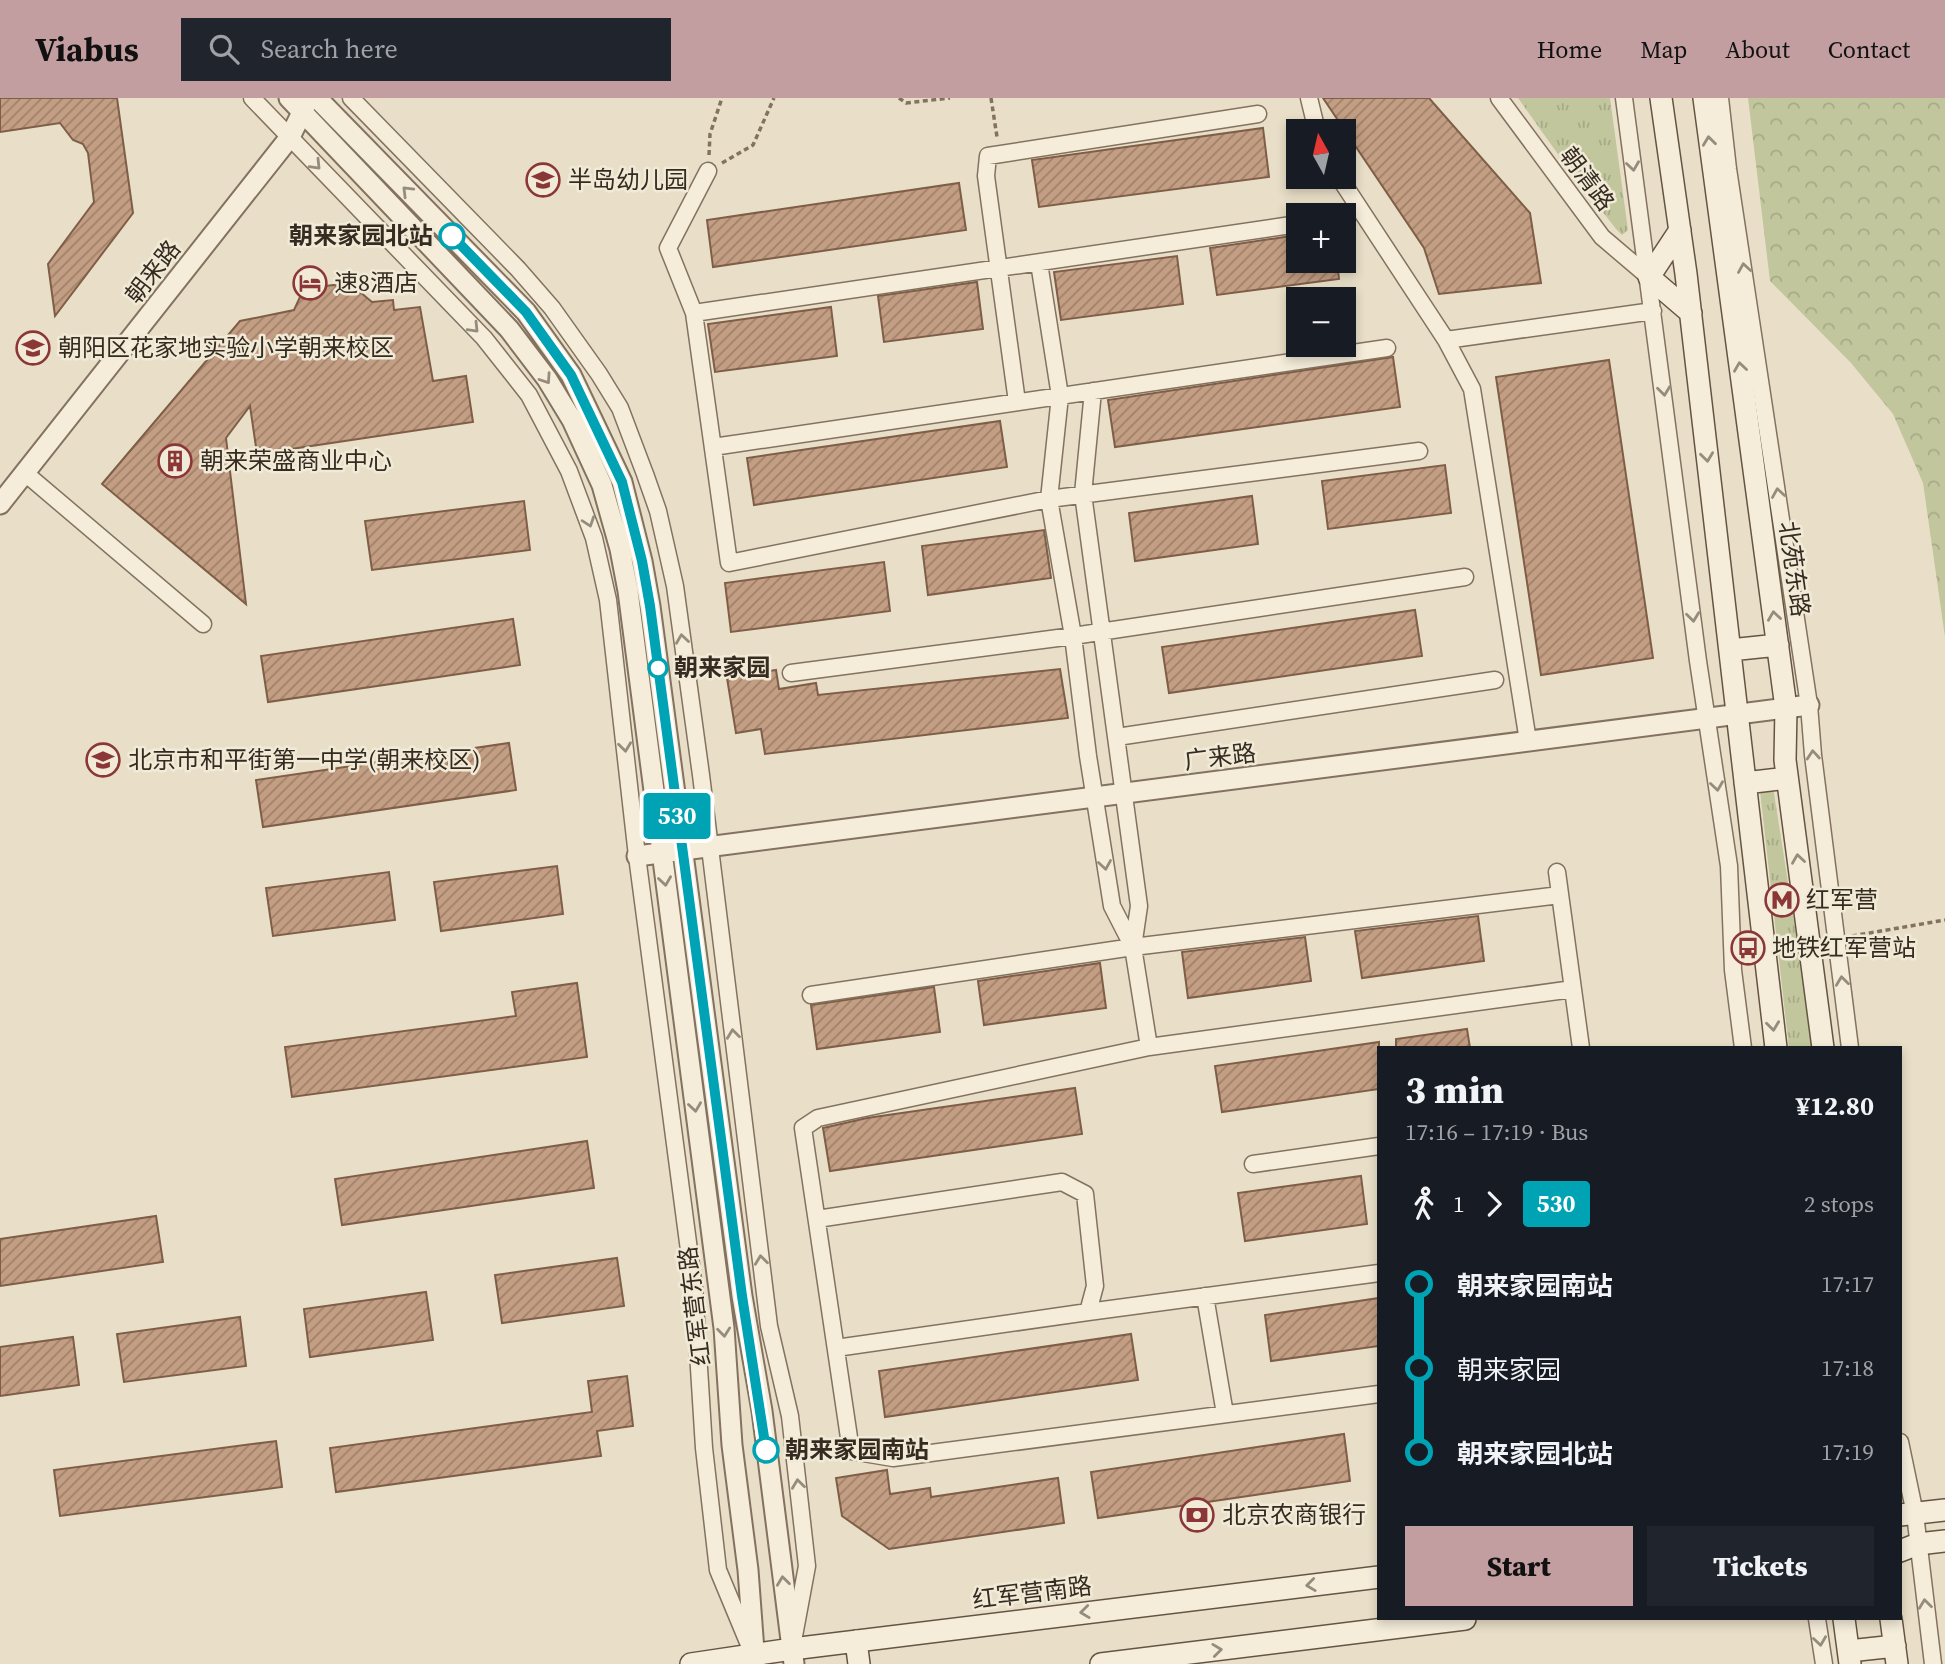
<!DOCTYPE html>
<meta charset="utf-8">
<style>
body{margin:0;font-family:"Source Serif 4","Noto Sans SC",serif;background:#20242c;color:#f1f3f6;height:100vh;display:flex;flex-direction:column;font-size:26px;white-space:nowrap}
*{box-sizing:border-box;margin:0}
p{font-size:23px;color:#9ea1a6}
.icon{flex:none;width:38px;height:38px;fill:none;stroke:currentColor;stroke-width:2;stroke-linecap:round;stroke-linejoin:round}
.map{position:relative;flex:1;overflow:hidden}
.drawer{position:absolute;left:1377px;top:948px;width:525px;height:574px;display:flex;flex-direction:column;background:#171b24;border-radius:0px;box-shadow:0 4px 10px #0003}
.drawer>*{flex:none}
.badge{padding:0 14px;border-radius:5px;font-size:24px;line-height:46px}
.needle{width:46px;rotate:352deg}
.controls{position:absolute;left:1286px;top:21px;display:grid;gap:14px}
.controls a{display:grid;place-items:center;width:70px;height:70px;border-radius:0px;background:#171b24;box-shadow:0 4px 10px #0003;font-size:35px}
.map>.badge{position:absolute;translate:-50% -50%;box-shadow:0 0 0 4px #fff}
.legs{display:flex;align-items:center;gap:10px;height:77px;padding:0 28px;font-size:23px}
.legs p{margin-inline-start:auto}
.overview{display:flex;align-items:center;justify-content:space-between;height:119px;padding:0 28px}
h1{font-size:38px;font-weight:800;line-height:52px}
.button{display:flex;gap:14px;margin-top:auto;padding:14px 28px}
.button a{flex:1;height:80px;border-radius:0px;background:#c39ea0;color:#111;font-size:28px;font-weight:800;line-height:80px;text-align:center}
.button a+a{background:#20242c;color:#f1f3f6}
ul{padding:0 28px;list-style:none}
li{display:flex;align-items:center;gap:24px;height:84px;font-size:26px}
li i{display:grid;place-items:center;width:10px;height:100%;margin:0 9px;background:currentColor}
li i::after{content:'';width:18px;height:18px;margin:-9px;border:5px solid;border-radius:50%;background:#171b24}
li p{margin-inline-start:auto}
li:first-child i{background:linear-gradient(#0000 50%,currentColor 0)}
li:last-child i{background:linear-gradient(currentColor 50%,#0000 0)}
header{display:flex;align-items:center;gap:42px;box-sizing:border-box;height:98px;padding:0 35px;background:#c39ea0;color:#111}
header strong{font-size:33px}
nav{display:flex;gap:38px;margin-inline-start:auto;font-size:24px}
.search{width:490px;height:63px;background:#20242c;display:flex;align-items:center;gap:18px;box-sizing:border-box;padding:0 24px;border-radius:0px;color:#9ea1a6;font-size:26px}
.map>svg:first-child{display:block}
.grass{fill:url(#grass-tufts)}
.park{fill:url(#park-crowns)}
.building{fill:url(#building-hatch);stroke:#7f5e48;stroke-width:2}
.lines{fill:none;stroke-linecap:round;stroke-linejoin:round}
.minor-casing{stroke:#83725f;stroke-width:19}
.tertiary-casing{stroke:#83725f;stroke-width:23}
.secondary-casing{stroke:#655442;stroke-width:24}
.path{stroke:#83725f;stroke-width:3.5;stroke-dasharray:5 3.5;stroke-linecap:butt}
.minor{stroke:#f5edda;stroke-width:16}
.tertiary{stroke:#f5edda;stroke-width:19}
.secondary{stroke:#f5edda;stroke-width:21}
.oneway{stroke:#958c7e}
.line-1-casing{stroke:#fff;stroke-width:16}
.line-1{stroke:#00a3b4;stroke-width:10}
.stop-1-dot{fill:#fff;stroke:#00a3b4;stroke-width:3.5}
.labels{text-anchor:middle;stroke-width:5;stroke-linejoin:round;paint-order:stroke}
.street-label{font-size:24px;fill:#352b21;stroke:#f1ead7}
.poi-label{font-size:24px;fill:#352b21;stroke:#f1ead7;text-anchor:start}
.stop-label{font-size:24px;font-weight:bold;fill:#352b21;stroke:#f1ead7;text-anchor:start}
</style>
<header>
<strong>Viabus</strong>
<div class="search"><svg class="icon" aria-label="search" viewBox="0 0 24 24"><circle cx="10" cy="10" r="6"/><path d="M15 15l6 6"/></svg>Search here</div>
<nav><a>Home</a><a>Map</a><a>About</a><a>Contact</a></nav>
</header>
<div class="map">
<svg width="1945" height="1566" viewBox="0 0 1945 1566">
<defs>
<pattern id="grass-tufts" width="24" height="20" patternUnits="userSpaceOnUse" patternTransform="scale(1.75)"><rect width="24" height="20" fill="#c1c69d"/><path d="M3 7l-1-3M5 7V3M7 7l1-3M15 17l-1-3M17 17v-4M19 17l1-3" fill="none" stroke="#a6aa87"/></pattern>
<pattern id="park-crowns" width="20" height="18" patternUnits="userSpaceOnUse" patternTransform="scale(1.75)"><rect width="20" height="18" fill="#c1c69d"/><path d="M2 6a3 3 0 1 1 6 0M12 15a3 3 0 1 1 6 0" fill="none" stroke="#a6aa87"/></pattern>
<pattern id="building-hatch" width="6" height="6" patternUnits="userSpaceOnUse" patternTransform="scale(1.75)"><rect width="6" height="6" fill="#c39e83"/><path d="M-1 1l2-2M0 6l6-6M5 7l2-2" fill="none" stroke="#9f816b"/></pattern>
</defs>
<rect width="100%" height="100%" fill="#e9dfc8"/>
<path class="grass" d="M1518,0H1610L1628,132L1622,137L1616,131L1560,59Z
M1773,689L1814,950H1789L1760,693Z"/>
<path class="park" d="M1748,0H1945V539L1923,385L1893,316L1851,265L1770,183Z"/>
<path class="building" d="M0,0H117L133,115L55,218L48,166L94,104L88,55L83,46L73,42L60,25L0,34Z
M1323,0H1429L1530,115L1541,185L1439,196L1424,150Z
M1263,30L1269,79L1039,109L1032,62Z
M959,85L966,132L713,169L707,122Z
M1298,137V163H1337L1339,181L1217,197L1210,150Z
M1177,158L1183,206L1061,222L1054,174Z
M977,184L983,231L884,244L878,198Z
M333,187L354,189L372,204L393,202L394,212L420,209L433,283L466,278L473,324L257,356L250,308L226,340L246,506L102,386L240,223L294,212L300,199L318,189Z
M831,209L837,258L715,274L708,226Z
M1393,259L1400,309L1115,349L1108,302Z
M1609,262L1653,560L1541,577L1496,279Z
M1000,323L1007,369L754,407L747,360Z
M1445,367L1451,415L1328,431L1322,383Z
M1252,398L1258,446L1135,463L1129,415Z
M524,403L530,452L372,472L365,423Z
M1044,432L1051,480L928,497L922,448Z
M884,464L890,513L731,534L725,485Z
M1415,512L1422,558L1169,595L1162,549Z
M513,521L520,567L268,604L261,558Z
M1060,571L1068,620L765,656L761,631L736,635L727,580L776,572L779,591L816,585L818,597Z
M509,645L516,692L263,729L256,682Z
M557,768L563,816L441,833L434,784Z
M389,774L395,822L273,838L266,790Z
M1478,818L1484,863L1362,880L1355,833Z
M1305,839L1311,883L1188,900L1182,854Z
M1100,865L1106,910L984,927L978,883Z
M577,885L587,959L292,999L285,949L516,918L512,894Z
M934,889L940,934L817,951L811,907Z
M1467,931L1470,950H1396V941Z
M1379,944V991L1222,1014L1215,968Z
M1075,990L1082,1036L830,1073L823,1030L867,1020Z
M587,1043L594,1090L342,1127L335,1081Z
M1361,1078L1367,1126L1245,1143L1238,1095Z
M156,1118L163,1164L0,1188V1141Z
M617,1160L624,1208L502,1225L495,1177Z
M426,1194L433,1242L310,1259L304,1211Z
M1379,1200V1248L1271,1263L1265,1217Z
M240,1219L246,1268L124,1284L117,1236Z
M1131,1236L1138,1282L885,1319L879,1273Z
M73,1239L79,1287L0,1298V1249Z
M627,1278L633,1328L597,1333L601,1358L336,1394L330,1350L592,1314L588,1283Z
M1344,1336L1350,1383L1098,1420L1091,1374Z
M276,1343L282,1389L60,1418L54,1372Z
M887,1372L890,1396L930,1390L931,1399L1058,1380L1064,1425L889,1451L842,1418L836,1380Z"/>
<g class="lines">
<defs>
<path id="minor" d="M252,0L484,240L529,297L569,373L594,440L608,502L637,758L694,1190L704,1350L718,1472L750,1549
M351,0L518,171L552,210L599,276L620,310L645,376L658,413L675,488L701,677L769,1228L790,1318L807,1468L794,1538
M1309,0L1317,33
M1499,0L1602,139L1649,179
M1624,0L1698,563L1729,768L1733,872L1743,950
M1720,0L1728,71L1809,607L1813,657L1850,950
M708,73L668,150L694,215L729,465L1049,401L1419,353
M1339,79L1446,242L1472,291L1528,643
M1039,165L1060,298L1049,401L1073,538L1088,658L1112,808L1133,849L1149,949
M694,215L1298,126
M1446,242L1653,213
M1093,293L1083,396L1139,808L1133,849
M1017,304L986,78L988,58L1258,16
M713,349L1387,250
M25,375L203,526
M791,575L1073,538L1465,479
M1117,639L1495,582
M1557,774L1581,950
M811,897L1133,849L1560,797
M1253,1066L1379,1048
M817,1121L1062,1084L1085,1096L1095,1188L1088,1214L836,1250
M1205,1198L1225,1316
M1088,1214L1379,1175
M1379,1296L893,1360L851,1353L803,1030L818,1020L1149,949L1573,891
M1900,1344L1915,1416L1933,1566
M1817,1521L1824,1566"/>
<path id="tertiary" d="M289,0L509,231L547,281L572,322L602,387L620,451L628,493L724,1230L732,1347L748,1472L755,1566
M317,0L526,214L571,277L622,384L642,463L650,508L742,1198L762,1313L794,1566
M0,406L290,39L307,4
M637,758L1809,607"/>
<path id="secondary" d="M1661,0L1686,176L1776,950
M1704,0L1786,610L1785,662L1823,950
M1680,132L1649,179L1691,215
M1730,552L1778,547
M1745,685L1787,680
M1900,1417L1945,1412
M1900,1453L1918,1446L1945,1443
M1844,1521L1850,1566
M1891,1521L1897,1566
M856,1543L859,1566
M1849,1553L1895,1548
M691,1566L792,1551L1379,1479
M1101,1566L1465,1521"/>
</defs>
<use href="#minor" class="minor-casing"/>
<use href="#tertiary" class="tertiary-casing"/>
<use href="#secondary" class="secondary-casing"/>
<path class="path" d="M899,0L906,5L950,0
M991,0L997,39
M709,57L710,36L722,0
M722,65L753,47L774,0
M1852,838L1945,822"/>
<use href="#minor" class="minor"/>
<use href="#tertiary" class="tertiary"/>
<use href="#secondary" class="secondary"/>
</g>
<defs><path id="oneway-chevron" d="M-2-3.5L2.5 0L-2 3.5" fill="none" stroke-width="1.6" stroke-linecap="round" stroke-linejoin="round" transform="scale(1.75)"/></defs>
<g class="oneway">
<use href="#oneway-chevron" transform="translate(1709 43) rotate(-97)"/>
<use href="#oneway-chevron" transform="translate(316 67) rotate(46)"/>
<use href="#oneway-chevron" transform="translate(1633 68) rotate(82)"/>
<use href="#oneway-chevron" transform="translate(407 93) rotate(-135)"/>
<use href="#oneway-chevron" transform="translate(1744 170) rotate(-99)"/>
<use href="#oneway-chevron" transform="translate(474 230) rotate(46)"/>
<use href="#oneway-chevron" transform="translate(1740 269) rotate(-98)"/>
<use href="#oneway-chevron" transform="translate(546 281) rotate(56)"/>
<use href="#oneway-chevron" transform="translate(1664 293) rotate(83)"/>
<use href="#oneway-chevron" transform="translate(1707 359) rotate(83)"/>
<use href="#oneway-chevron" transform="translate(1778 395) rotate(-99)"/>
<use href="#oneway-chevron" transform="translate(589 424) rotate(71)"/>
<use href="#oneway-chevron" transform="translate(1774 518) rotate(-98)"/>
<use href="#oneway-chevron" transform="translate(1693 519) rotate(83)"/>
<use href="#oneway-chevron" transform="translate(682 541) rotate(-98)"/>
<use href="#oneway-chevron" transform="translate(625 649) rotate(83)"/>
<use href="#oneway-chevron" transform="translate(1813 657) rotate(-95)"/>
<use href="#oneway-chevron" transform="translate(1717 688) rotate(82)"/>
<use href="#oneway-chevron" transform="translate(1798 761) rotate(-98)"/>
<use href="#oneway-chevron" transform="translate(1105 767) rotate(81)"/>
<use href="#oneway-chevron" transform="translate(665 783) rotate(82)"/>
<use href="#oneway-chevron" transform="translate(1842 883) rotate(-97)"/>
<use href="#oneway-chevron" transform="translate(1773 928) rotate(83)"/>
<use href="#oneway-chevron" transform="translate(733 936) rotate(-97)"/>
<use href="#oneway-chevron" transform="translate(695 1009) rotate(82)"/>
<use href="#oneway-chevron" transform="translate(761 1162) rotate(-97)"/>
<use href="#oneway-chevron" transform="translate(724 1234) rotate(84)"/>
<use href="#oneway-chevron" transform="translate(798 1386) rotate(-97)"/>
<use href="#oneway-chevron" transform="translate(783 1483) rotate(-97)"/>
<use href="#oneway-chevron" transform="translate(1311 1487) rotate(173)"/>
<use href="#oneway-chevron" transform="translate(1925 1506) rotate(-97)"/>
<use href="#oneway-chevron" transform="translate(1085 1514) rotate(173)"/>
<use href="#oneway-chevron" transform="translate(1820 1543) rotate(82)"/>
<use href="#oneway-chevron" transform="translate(1217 1552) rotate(-7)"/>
</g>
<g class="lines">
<defs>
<path id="line-1" d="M452,138L526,214L571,277L622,384L642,463L650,508L742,1198L766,1352"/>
</defs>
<use href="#line-1" class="line-1-casing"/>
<use href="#line-1" class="line-1"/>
</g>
<defs>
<symbol id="school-ring" viewBox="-11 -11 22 22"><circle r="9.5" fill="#f1ead7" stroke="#8b3637" stroke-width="1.5"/><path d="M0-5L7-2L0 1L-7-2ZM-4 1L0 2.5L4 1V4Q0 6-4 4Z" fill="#8b3637"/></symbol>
<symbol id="hotel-ring" viewBox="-11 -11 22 22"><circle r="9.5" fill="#f1ead7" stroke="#8b3637" stroke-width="1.5"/><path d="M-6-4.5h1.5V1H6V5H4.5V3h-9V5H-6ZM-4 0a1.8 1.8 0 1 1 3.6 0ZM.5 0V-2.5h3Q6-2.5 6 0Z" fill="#8b3637"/></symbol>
<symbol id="building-ring" viewBox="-11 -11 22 22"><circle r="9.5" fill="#f1ead7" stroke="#8b3637" stroke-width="1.5"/><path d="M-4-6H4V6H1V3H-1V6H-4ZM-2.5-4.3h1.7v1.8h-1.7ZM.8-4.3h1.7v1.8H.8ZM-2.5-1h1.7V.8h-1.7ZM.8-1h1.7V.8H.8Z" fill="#8b3637"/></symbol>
<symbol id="metro-ring" viewBox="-11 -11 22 22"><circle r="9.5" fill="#f1ead7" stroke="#8b3637" stroke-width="1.5"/><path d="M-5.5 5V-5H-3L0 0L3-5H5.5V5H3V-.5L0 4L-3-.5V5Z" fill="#8b3637"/></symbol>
<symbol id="bus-ring" viewBox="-11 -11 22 22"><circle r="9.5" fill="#f1ead7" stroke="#8b3637" stroke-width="1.5"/><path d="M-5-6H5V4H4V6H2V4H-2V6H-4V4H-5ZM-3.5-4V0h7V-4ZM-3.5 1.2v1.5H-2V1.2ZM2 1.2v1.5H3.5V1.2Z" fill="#8b3637"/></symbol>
<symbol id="bank-ring" viewBox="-11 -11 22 22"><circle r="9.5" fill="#f1ead7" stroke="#8b3637" stroke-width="1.5"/><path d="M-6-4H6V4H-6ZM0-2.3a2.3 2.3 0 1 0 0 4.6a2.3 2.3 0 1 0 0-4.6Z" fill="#8b3637"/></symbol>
</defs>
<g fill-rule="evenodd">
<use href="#school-ring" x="524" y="63" width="38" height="38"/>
<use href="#hotel-ring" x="291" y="166" width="38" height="38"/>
<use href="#school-ring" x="14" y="231" width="38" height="38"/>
<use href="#building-ring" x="156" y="344" width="38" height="38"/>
<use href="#school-ring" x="84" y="643" width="38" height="38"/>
<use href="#metro-ring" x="1763" y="783" width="38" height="38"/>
<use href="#bus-ring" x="1729" y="831" width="38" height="38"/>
<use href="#bank-ring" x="1178" y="1398" width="38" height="38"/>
</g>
<g class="stop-1-dot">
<circle cx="452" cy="138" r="12"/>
<circle cx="658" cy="570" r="9"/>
<circle cx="766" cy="1352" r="12"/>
</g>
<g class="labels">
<g class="street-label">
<text transform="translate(1587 81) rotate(53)" y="8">朝清路</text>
<text transform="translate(153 174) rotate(-52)" y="8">朝来路</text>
<text transform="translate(1794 471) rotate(82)" y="8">北苑东路</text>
<text transform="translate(1220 659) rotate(-7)" y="8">广来路</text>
<text transform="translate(695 1208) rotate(-97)" y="8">红军营东路</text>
<text transform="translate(1032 1495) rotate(-7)" y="8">红军营南路</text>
</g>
<g class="poi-label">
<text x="568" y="90">半岛幼儿园</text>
<text x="334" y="193">速8酒店</text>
<text x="58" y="258">朝阳区花家地实验小学朝来校区</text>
<text x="200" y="371">朝来荣盛商业中心</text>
<text x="128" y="670">北京市和平街第一中学(朝来校区)</text>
<text x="1806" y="810">红军营</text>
<text x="1772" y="858">地铁红军营站</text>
<text x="1222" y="1425">北京农商银行</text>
</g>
<g class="stop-label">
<text x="433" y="146" text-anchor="end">朝来家园北站</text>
<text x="674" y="578">朝来家园</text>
<text x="785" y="1360">朝来家园南站</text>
</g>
</g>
</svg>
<div class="controls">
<a><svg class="needle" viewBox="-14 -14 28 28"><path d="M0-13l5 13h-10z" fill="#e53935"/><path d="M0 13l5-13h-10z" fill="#9ea1a6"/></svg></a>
<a>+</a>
<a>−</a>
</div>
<b class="badge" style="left:677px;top:718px;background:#00a3b4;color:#fff">530</b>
<section class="drawer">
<div class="overview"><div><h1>3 min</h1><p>17:16 – 17:19 · Bus</p></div><b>¥12.80</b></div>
<div class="legs"><svg class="icon" aria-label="walk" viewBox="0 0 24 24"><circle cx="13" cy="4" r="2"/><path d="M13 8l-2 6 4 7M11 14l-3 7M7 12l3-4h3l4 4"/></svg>1<svg class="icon" aria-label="forward" viewBox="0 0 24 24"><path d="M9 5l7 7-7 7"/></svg><b class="badge" style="background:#00a3b4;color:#fff">530</b><p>2 stops</p></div>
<ul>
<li><i style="color:#00a3b4"></i><b>朝来家园南站</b><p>17:17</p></li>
<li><i style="color:#00a3b4"></i><span>朝来家园</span><p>17:18</p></li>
<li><i style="color:#00a3b4"></i><b>朝来家园北站</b><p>17:19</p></li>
</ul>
<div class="button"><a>Start</a><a>Tickets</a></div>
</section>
</div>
